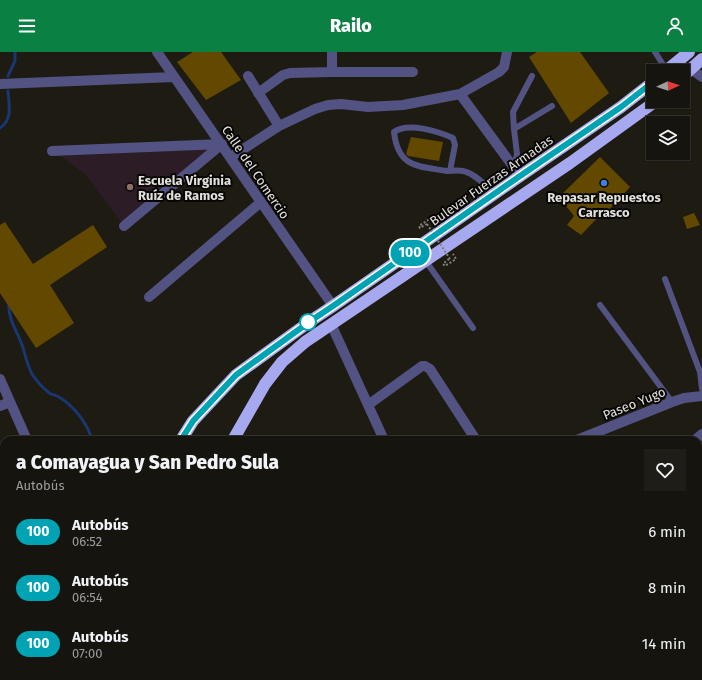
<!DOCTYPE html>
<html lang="es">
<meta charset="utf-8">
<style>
body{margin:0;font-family:"Fira Sans",sans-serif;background:#1f1d17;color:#f1f3f6;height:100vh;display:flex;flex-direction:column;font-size:15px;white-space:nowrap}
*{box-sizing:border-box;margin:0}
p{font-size:13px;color:#9e9e9e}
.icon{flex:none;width:22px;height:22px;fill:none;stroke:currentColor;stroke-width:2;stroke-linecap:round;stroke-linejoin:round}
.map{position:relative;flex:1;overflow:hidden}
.panel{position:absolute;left:0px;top:384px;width:702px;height:244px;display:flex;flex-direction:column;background:#16140e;border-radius:12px 12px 0 0;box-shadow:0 1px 3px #0004,0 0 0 1px #35332e}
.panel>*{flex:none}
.badge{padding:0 8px;border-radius:13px;font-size:14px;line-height:26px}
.needle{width:26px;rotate:87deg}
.tools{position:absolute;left:646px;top:12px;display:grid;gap:8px}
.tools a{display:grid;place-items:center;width:44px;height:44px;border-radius:0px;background:#16140e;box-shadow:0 1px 3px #0004,0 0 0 1px #35332e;font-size:20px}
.map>.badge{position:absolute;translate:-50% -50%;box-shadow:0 0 0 2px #fff}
.round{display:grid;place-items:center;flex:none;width:42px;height:42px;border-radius:0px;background:#1f1d17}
.head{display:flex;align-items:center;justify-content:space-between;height:68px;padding:0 16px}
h1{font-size:19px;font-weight:800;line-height:30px}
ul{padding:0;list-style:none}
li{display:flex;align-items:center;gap:12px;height:56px;padding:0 16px}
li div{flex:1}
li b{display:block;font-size:15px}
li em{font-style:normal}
li .badge{min-width:44px;font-weight:700;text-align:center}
header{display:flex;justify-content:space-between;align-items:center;height:52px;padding:0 16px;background:#0b8043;color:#fff;font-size:18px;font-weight:800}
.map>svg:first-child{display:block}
.education{fill:#2c1c26}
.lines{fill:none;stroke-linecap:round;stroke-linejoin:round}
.stream{stroke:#193772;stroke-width:3}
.building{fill:#634900}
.path{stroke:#83817a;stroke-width:2;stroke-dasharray:2 2;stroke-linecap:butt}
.lane{stroke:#525382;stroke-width:6}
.street{stroke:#525382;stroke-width:10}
.highway{stroke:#a6a9ef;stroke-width:12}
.path-bridge{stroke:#83817a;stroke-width:2;stroke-dasharray:2 2;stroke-linecap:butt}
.line-casing{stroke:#fff;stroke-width:9}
.line{stroke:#00a3b4;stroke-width:6}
.shop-dot{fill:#3f7fe0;stroke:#070604;stroke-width:1.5}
.education-dot{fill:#8d6e63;stroke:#070604;stroke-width:1.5}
.stop-dot{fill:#fff;stroke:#00a3b4;stroke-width:2}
.labels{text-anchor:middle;stroke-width:4;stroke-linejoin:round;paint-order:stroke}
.street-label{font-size:13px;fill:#e2e0da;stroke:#070604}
.poi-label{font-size:13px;font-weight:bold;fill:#e2e0da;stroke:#070604;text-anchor:start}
</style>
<header><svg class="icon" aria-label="menu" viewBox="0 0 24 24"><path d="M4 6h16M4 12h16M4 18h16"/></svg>Railo<svg class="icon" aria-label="person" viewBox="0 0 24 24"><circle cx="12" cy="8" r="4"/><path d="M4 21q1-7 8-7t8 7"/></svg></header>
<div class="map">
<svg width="702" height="628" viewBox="0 0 702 628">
<rect width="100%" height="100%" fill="#1e1b13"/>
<path class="education" d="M210,97L122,171L86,123L61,104Z"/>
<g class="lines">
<path class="stream" d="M8,24L15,9V0
M0,76C13,67 9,53 8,39
M9,253C8,269 20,283 24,299C26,307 28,314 32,322C36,328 42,335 48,340C51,343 56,343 59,345C74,354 88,372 92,388
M698,568L702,571
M432,628L433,624
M577,628L579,624"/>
</g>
<path class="building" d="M193,0H221L241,28L206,48L177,10Z
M537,0H580L609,41L571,71L529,5Z
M411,85L443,90L439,109L408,104L406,102Z
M600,105L630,135L609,158L607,156L581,183L567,173L574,164L559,145Z
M694,161L700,173L687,177L683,165Z
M5,170L33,212L93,173L107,195L50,233L74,271L36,296L0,241V173Z"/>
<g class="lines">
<path class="path" d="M427,172L420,176L419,174L431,166L434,171
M449,207L443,212L445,214L456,207L453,202"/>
<path class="lane" d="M655,0L667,19
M514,77L552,54
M514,116L517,102L514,77L513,60L532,24
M450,119L455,93L453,86C437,79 408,70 394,80C398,116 418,114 447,119C452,119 459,118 463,119C474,121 487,134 495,142
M425,208L473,276
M665,227L700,320L702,337
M600,253L672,350
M698,586L700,609L698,615
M194,628L200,624
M692,628L695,624"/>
<path class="street" d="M157,0L333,254
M332,0V20H413
M691,17L702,25
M248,24L279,74
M0,32L174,25
M258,41L283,23L290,21L332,20
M460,42L520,124
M52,99L222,92
M231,105L279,74L315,57L328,53L341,52L368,55L403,53L460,42L499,20L504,15L507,0
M124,174L222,92
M149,245L261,150
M331,272L384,388
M0,327L27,388
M368,353L422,314H425L430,317L476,388
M0,354L10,350
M577,388L672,350L684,346L702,344
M695,388L702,382
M698,446L702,457
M0,469L4,478
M0,495L4,494
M0,601H4
M504,624L505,628
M488,628L492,624
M630,628V624"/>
<path class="highway" d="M666,19L689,0
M683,24L702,7
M181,388L193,369L236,323L312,268L333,254L520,124L621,55L653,30
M233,388L265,332L282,310L305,290L570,111L656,49
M0,625L4,624
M36,628L39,624
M60,628L62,624"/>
<path class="path-bridge" d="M427,172L450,207"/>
</g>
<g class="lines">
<defs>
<path id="line" d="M181,388L193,369L236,323L312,268L333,254L520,124L621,55L653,30"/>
</defs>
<use href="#line" class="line-casing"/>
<use href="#line" class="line"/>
</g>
<circle class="shop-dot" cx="604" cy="131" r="4"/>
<circle class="education-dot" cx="130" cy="135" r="4"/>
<circle class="stop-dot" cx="308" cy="270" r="8"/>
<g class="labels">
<g class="street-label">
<text transform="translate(256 120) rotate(56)" y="5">Calle del Comercio</text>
<text transform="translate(491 128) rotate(-35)" y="5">Bulevar Fuerzas Armadas</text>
<text transform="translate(634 351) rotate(-22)" y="5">Paseo Yugo</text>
</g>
<g class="poi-label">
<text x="138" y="133">Escuela Virginia<tspan x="138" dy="15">Ruíz de Ramos</tspan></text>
<text x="604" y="150" text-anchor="middle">Repasar Repuestos<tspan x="604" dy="15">Carrasco</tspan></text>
</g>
</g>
</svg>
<div class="tools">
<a><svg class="needle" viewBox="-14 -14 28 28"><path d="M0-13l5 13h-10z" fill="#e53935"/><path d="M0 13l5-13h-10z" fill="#9e9e9e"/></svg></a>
<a><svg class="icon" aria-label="layers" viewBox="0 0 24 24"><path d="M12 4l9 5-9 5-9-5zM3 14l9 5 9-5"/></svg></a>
</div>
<b class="badge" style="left:410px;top:201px;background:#00a3b4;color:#fff">100</b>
<section class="panel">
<div class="head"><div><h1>a Comayagua y San Pedro Sula</h1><p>Autobús</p></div><a class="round"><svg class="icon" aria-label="heart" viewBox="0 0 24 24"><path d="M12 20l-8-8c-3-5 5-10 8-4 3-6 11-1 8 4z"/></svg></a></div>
<ul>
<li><span class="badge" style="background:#00a3b4;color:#fff">100</span><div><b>Autobús</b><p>06:52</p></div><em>6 min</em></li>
<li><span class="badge" style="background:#00a3b4;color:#fff">100</span><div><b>Autobús</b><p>06:54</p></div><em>8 min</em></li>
<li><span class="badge" style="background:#00a3b4;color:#fff">100</span><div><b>Autobús</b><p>07:00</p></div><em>14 min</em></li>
</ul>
</section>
</div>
